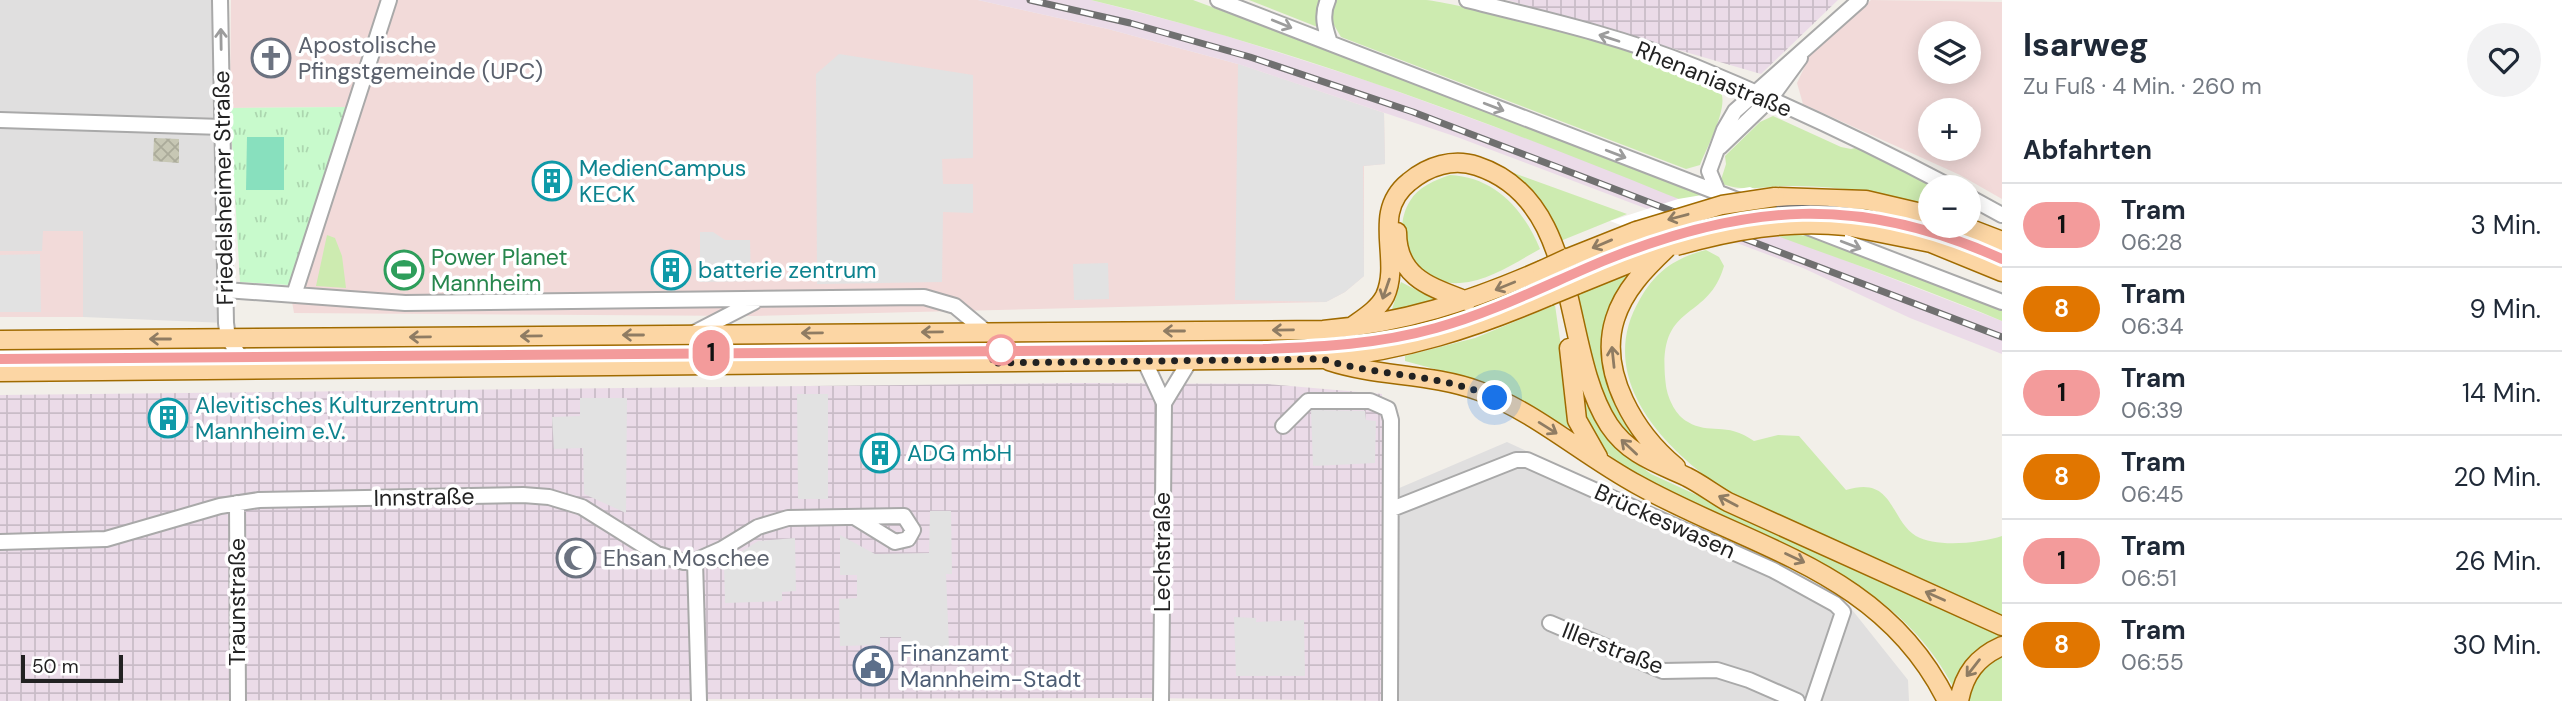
<!DOCTYPE html>
<html lang="de">
<meta charset="utf-8">
<style>
body{margin:0;font-family:"DM Sans",sans-serif;background:#f2f2f3;color:#1f2937;height:100vh;display:flex;flex-direction:column;font-size:26px;white-space:nowrap}
*{box-sizing:border-box;margin:0}
p{font-size:23px;color:#747a83}
.icon{flex:none;width:38px;height:38px;fill:none;stroke:currentColor;stroke-width:2;stroke-linecap:round;stroke-linejoin:round}
.map{position:relative;flex:1;overflow:hidden}
.panel{display:flex;flex-direction:column;background:#fff;width:560px}
.panel>*{flex:none}
.badge{padding:0 14px;border-radius:23px;font-size:24px;line-height:46px}
.controls{position:absolute;left:1918px;top:21px;display:grid;gap:14px}
.controls a{display:grid;place-items:center;width:63px;height:63px;border-radius:50%;background:#fff;box-shadow:0 4px 18px #0003;font-size:35px}
.scale{position:absolute;left:21px;bottom:18px;width:102px;box-sizing:border-box;padding-left:7px;border:4px solid #222;border-top:0;font-size:19px;line-height:24px;white-space:nowrap;color:#222;-webkit-text-stroke:5px #fff;paint-order:stroke}
.you{position:absolute;width:35px;height:35px;margin:-18px;border:5px solid #fff;border-radius:50%;background:#1a73e8;box-shadow:0 0 0 10px #1a73e833}
.map>.badge{position:absolute;translate:-50% -50%;box-shadow:0 0 0 4px #fff}
h2{padding:0 21px;font-size:26px;line-height:63px}
.round{display:grid;place-items:center;flex:none;width:74px;height:74px;border-radius:37px;background:#f2f2f3}
.summary{display:flex;align-items:center;justify-content:space-between;height:119px;padding:0 21px}
h1{font-size:33px;font-weight:800;line-height:52px}
ul{padding:0;list-style:none}
li{display:flex;align-items:center;gap:21px;height:84px;padding:0 21px;border-top:2px solid #e0e1e3}
li div{flex:1}
li b{display:block;font-size:26px}
li em{font-style:normal}
li .badge{min-width:77px;font-weight:700;text-align:center}
main{display:flex;flex:1;min-height:0}
.map>svg:first-child{display:block}
.residential{fill:#e0dfdf}
.commercial{fill:#f2dad9;fill-rule:evenodd}
.industrial{fill:url(#industrial-grid)}
.railway{fill:#ebdbe8}
.construction{fill:url(#construction-cross-hatch)}
.grass{fill:#cdebb0}
.park{fill:url(#park-tufts)}
.pitch{fill:#88e0be}
.parking{fill:#e2e2e2}
.pier{fill:#fff}
.lines{fill:none;stroke-linecap:round;stroke-linejoin:round}
.minor-casing{stroke:#a9a9a9;stroke-width:18}
.major-casing{stroke:#a06b00;stroke-width:21}
.minor{stroke:#fff;stroke-width:14}
.major{stroke:#fcd6a4;stroke-width:18}
.tram{stroke:#707070;stroke-width:2}
.rail-casing{stroke:#707070;stroke-width:7}
.rail{stroke:#fff;stroke-width:4.5;stroke-dasharray:13;stroke-linecap:butt}
.major-bridge-casing{stroke:#a06b00;stroke-width:21;stroke-linecap:butt}
.major-bridge{stroke:#fcd6a4;stroke-width:18}
.oneway{stroke:#9c9c9c}
.oneway2{stroke:#8f7c63}
.line-casing{stroke:#fff;stroke-width:16}
.line{stroke:#f39b9b;stroke-width:10}
.walk{stroke:#222;stroke-width:7;stroke-dasharray:0 12.6}
.stop-dot{fill:#fff;stroke:#f39b9b;stroke-width:3.5}
.labels{text-anchor:middle;stroke-width:7;stroke-linejoin:round;paint-order:stroke}
.worship-label{font-size:23px;fill:#5b616d;stroke:#fff;text-anchor:start}
.street-label{font-size:23px;fill:#222;stroke:#fff}
.culture-label{font-size:23px;fill:#0d838f;stroke:#fff;text-anchor:start}
.leisure-label{font-size:23px;fill:#27864d;stroke:#fff;text-anchor:start}
.service-label{font-size:23px;fill:#4e5e75;stroke:#fff;text-anchor:start}
</style>
<main>
<div class="map">
<svg width="2002" height="701" viewBox="0 0 2002 701">
<defs>
<pattern id="industrial-grid" width="8" height="8" patternUnits="userSpaceOnUse" patternTransform="scale(1.75)"><rect width="8" height="8" fill="#ebdbe8"/><path d="M0 4h8M4 0v8" fill="none" stroke="#c9bcc7"/></pattern>
<pattern id="construction-cross-hatch" width="8" height="8" patternUnits="userSpaceOnUse" patternTransform="scale(1.75)"><rect width="8" height="8" fill="#c7c7b4"/><path d="M0 0l8 8M0 8l8-8" fill="none" stroke="#abab9a"/></pattern>
<pattern id="park-tufts" width="24" height="20" patternUnits="userSpaceOnUse" patternTransform="scale(1.75)"><rect width="24" height="20" fill="#c8facc"/><path d="M3 7l-1-3M5 7V3M7 7l1-3M15 17l-1-3M17 17v-4M19 17l1-3" fill="none" stroke="#acd6af"/></pattern>
</defs>
<rect width="100%" height="100%" fill="#f2efe9"/>
<path class="residential" d="M0,0H220L226,323L83,317V231L43,251H0Z
M1507,442L1808,582L1849,606L1908,680L1909,701H1397V489Z"/>
<path class="commercial" d="M231,0H978L1108,29L1238,64L1384,113L1385,164L1364,166V276L1345,292L1326,302L754,316L294,313L289,285L317,213L348,107L230,108Z
M1871,0L2002,2V199L1960,175L1803,104L1797,83L1810,55ZM1930,33H1969V72H1930ZM1930,110H1969V149H1930Z
M43,231H83V317H0V251H42Z"/>
<path class="industrial" d="M1507,0H1838L1761,74Z
M1083,383L1268,384L1382,394L1387,701L1146,698L0,701V395Z"/>
<path class="railway" d="M978,0H1091L1211,31L1374,83L1591,162L2002,321V354L1910,318L1803,268L1457,137L1238,64L1108,29Z"/>
<path class="construction" d="M154,138L179,139V163L153,161Z"/>
<path class="grass" d="M1091,0H1193L1508,117L2002,309V321C1892,275 1777,238 1666,194C1479,118 1288,47 1091,0Z
M1249,0H1320L1318,15L1320,28Z
M1335,0C1365,0 1396,0 1426,0C1463,3 1706,66 1720,90C1730,106 1707,147 1700,165L1686,169L1341,37L1331,20Z
M1773,116L1841,147L1851,149L1863,146L1943,187H1930V205C1885,194 1836,185 1789,186C1764,186 1744,193 1720,183L1726,164L1725,156L1760,122Z
M1497,167L1627,214L1558,242L1493,168Z
M1450,175C1495,177 1524,210 1540,249C1516,262 1489,281 1460,283C1418,286 1387,238 1410,201C1418,187 1435,180 1450,175Z
M327,235L335,238L342,256L346,288L316,286Z
M1706,250L1719,257L1724,266C1707,325 1655,299 1666,386C1668,399 1676,416 1688,422C1709,435 1726,421 1754,441L1778,435L1799,436L1846,490C1894,475 1889,519 1916,536C1936,548 1981,543 2002,536V616L1725,490C1663,448 1594,377 1640,299C1656,271 1675,258 1706,250Z
M1631,272C1586,335 1602,397 1650,453C1594,409 1591,359 1576,295Z
M1401,282L1434,299V304L1391,312Z
M1555,305L1573,430L1479,381L1405,361V356L1475,338Z
M1583,396L1622,453L1651,474L2002,636V701H1960C1917,603 1823,561 1731,520C1699,506 1667,489 1635,474C1601,452 1588,437 1583,396Z"/>
<path class="park" d="M349,107L317,213L289,285L240,282L230,108Z"/>
<path class="pitch" d="M247,137H284V190H246Z"/>
<path class="parking" d="M839,54L973,75V158L942,159L943,184H973V213L943,212L942,282L817,284L816,74Z
M1238,64L1384,113L1385,164L1363,166L1364,276L1345,292L1326,302L1235,300Z
M700,232H713L725,240H750L751,281L700,282Z
M40,254L41,312H0V255Z
M1108,263L1109,299L1074,300L1073,264Z
M797,394H828V499H798Z
M580,398H627L626,513L584,494L583,448L554,449L552,417L580,416Z
M1311,410L1365,411L1366,420L1376,421L1375,463L1313,466Z
M930,511H951L952,574H946L949,647H902L901,637H880V645L840,646L839,599L857,598V575H840V535L875,554L929,553Z
M795,538L796,591L782,592V601L725,603L724,563L758,541Z
M1234,617L1256,618V622L1304,620L1305,676H1236Z"/>
<path class="pier" d="M1750,187L1878,239L1795,235L1757,237L1691,252L1610,221L1678,199Z"/>
<g class="lines">
<defs>
<path id="minor" d="M220,0L226,323L228,338L248,369
M1218,0L2002,302
M1328,0C1321,15 1325,28 1330,43
M1467,0C1544,19 1623,37 1696,67C1783,103 1868,143 1951,187
M0,120L222,127
M1720,147L1770,99L1800,58
M1719,195L1709,171L1724,130L1735,111L1860,0
M1969,197L2002,215
M225,290L405,303L924,297L955,306L985,331
M294,295L389,0
M692,334L754,302
M1145,362L1164,403L1161,701
M1164,403L1189,362
M1283,426L1308,401H1370L1388,409L1391,420L1390,701
M237,503L238,701
M1392,509L1516,460H1527L1773,570L1835,604L1843,612L1813,701
M0,542L106,539L220,506L259,500L523,495L549,497L582,507L657,554L684,562L695,561L722,549L758,527L788,518L904,516L913,530L908,539L895,542L856,518
M695,561L699,701
M1550,623L1663,671L1717,670L1749,680L1797,701"/>
<path id="major" d="M1775,197L1866,200L1930,215
M1846,226L1931,243L2002,272
M1963,226L2002,241
M1397,232C1397,278 1431,287 1467,301
M1666,249C1645,269 1624,290 1615,319C1598,373 1636,434 1676,467
M1568,258L1636,231
M1576,285L1660,251
M1350,328C1362,319 1378,310 1385,296C1402,259 1370,213 1409,182C1428,166 1453,158 1477,166C1584,201 1559,348 1609,425C1629,455 1657,463 1687,477C1701,484 1714,494 1728,502L2002,626
M0,340L1323,330C1404,323 1468,302 1542,270
M1569,348L1577,420L1598,457
M1329,361C1377,377 1430,373 1479,391C1536,412 1584,456 1638,485C1753,549 1883,571 1947,701
M0,372L1322,359C1406,350 1472,329 1549,296
M1959,701C1964,674 1977,657 2002,646"/>
</defs>
<use href="#minor" class="minor-casing"/>
<use href="#major" class="major-casing"/>
<use href="#minor" class="minor"/>
<use href="#major" class="major"/>
<path class="tram" d="M0,354L1317,342C1367,337 1415,331 1462,314C1572,275 1678,208 1798,206C1870,205 1937,226 2002,254"/>
<defs>
<path id="rail" d="M1030,0L1130,23L1250,57L1413,112L2002,337"/>
</defs>
<use href="#rail" class="rail-casing"/>
<use href="#rail" class="rail"/>
<defs>
<path id="major-bridge" d="M1636,231L1722,205L1775,197
M1676,246C1733,230 1787,220 1846,226
M1542,270L1568,258
M1549,296L1576,285"/>
</defs>
<use href="#major-bridge" class="major-bridge-casing"/>
<use href="#major-bridge" class="major-bridge"/>
</g>
<defs><path id="oneway-shaft" d="M-6 0H5M1.5-3L5.5 0L1.5 3" fill="none" stroke-width="1.6" stroke-linecap="round" stroke-linejoin="round" transform="scale(1.75)"/></defs>
<g class="oneway">
<use href="#oneway-shaft" transform="translate(1282 24) rotate(22)"/>
<use href="#oneway-shaft" transform="translate(1609 38) rotate(-162)"/>
<use href="#oneway-shaft" transform="translate(221 39) rotate(-91)"/>
<use href="#oneway-shaft" transform="translate(1494 107) rotate(21)"/>
<use href="#oneway-shaft" transform="translate(1616 154) rotate(21)"/>
<use href="#oneway-shaft" transform="translate(1851 245) rotate(21)"/>
</g>
<g class="oneway2">
<use href="#oneway-shaft" transform="translate(1678 217) rotate(165)"/>
<use href="#oneway-shaft" transform="translate(1602 244) rotate(157)"/>
<use href="#oneway-shaft" transform="translate(1505 286) rotate(158)"/>
<use href="#oneway-shaft" transform="translate(1386 289) rotate(109)"/>
<use href="#oneway-shaft" transform="translate(1283 330) rotate(179)"/>
<use href="#oneway-shaft" transform="translate(1174 331) rotate(180)"/>
<use href="#oneway-shaft" transform="translate(932 332) rotate(179)"/>
<use href="#oneway-shaft" transform="translate(812 333) rotate(179)"/>
<use href="#oneway-shaft" transform="translate(633 335) rotate(180)"/>
<use href="#oneway-shaft" transform="translate(531 336) rotate(179)"/>
<use href="#oneway-shaft" transform="translate(420 337) rotate(179)"/>
<use href="#oneway-shaft" transform="translate(160 339) rotate(180)"/>
<use href="#oneway-shaft" transform="translate(1613 357) rotate(-96)"/>
<use href="#oneway-shaft" transform="translate(1548 428) rotate(32)"/>
<use href="#oneway-shaft" transform="translate(1629 447) rotate(-137)"/>
<use href="#oneway-shaft" transform="translate(1728 501) rotate(-152)"/>
<use href="#oneway-shaft" transform="translate(1795 558) rotate(25)"/>
<use href="#oneway-shaft" transform="translate(1935 596) rotate(-156)"/>
<use href="#oneway-shaft" transform="translate(1973 668) rotate(128)"/>
</g>
<g class="lines">
<defs>
<path id="line" d="M0,359L1263,349C1322,347 1379,344 1436,328C1494,312 1548,284 1603,261C1745,203 1860,194 2002,259"/>
</defs>
<use href="#line" class="line-casing"/>
<use href="#line" class="line"/>
<path class="walk" d="M1001,350L990,363L1322,359C1379,377 1440,373 1495,398"/>
</g>
<defs>
<symbol id="church-ring" viewBox="-11 -11 22 22"><circle r="9.5" fill="#fff" stroke="#6b7280" stroke-width="1.5"/><path d="M-1.2-6h2.4v3.5h3.3v2.4h-3.3V6h-2.4V-.1h-3.3v-2.4h3.3Z" fill="#6b7280"/></symbol>
<symbol id="building-ring" viewBox="-11 -11 22 22"><circle r="9.5" fill="#fff" stroke="#0f9aa8" stroke-width="1.5"/><path d="M-4-6H4V6H1V3H-1V6H-4ZM-2.5-4.3h1.7v1.8h-1.7ZM.8-4.3h1.7v1.8H.8ZM-2.5-1h1.7V.8h-1.7ZM.8-1h1.7V.8H.8Z" fill="#0f9aa8"/></symbol>
<symbol id="stadium-ring" viewBox="-11 -11 22 22"><circle r="9.5" fill="#fff" stroke="#2e9e5b" stroke-width="1.5"/><path d="M0-5a6.5 5 0 1 0 0 10a6.5 5 0 1 0 0-10ZM-3.5-1.8h7v3.6h-7Z" fill="#2e9e5b"/></symbol>
<symbol id="mosque-ring" viewBox="-11 -11 22 22"><circle r="9.5" fill="#fff" stroke="#6b7280" stroke-width="1.5"/><path d="M3.5-4.9A6 6 0 1 0 3.5 4.9A5 5 0 1 1 3.5-4.9Z" fill="#6b7280"/></symbol>
<symbol id="civic-ring" viewBox="-11 -11 22 22"><circle r="9.5" fill="#fff" stroke="#5c6f8a" stroke-width="1.5"/><path d="M-.6-6.5H3V-4.5H.6V-3L4-1V1h2V6H-6V1h2V-1L-.6-3ZM-1.2 2.5V6h2.4V2.5Z" fill="#5c6f8a"/></symbol>
</defs>
<g fill-rule="evenodd">
<use href="#church-ring" x="249" y="36" width="44" height="44"/>
<use href="#building-ring" x="530" y="159" width="44" height="44"/>
<use href="#stadium-ring" x="382" y="248" width="44" height="44"/>
<use href="#building-ring" x="649" y="248" width="44" height="44"/>
<use href="#building-ring" x="146" y="396" width="44" height="44"/>
<use href="#building-ring" x="858" y="431" width="44" height="44"/>
<use href="#mosque-ring" x="554" y="536" width="44" height="44"/>
<use href="#civic-ring" x="851" y="644" width="44" height="44"/>
</g>
<circle class="stop-dot" cx="1001" cy="350" r="14"/>
<g class="labels">
<g class="worship-label">
<text x="298" y="53">Apostolische<tspan x="298" dy="26">Pfingstgemeinde (UPC)</tspan></text>
<text x="603" y="566">Ehsan Moschee</text>
</g>
<g class="street-label">
<text transform="translate(1714 79) rotate(22)" y="8">Rhenaniastraße</text>
<text transform="translate(223 188) rotate(-91)" y="8">Friedelsheimer Straße</text>
<text transform="translate(424 497) rotate(-1)" y="8">Innstraße</text>
<text transform="translate(1665 521) rotate(24)" y="8">Brückeswasen</text>
<text transform="translate(1162 552) rotate(-90)" y="8">Lechstraße</text>
<text transform="translate(237 602) rotate(-90)" y="8">Traunstraße</text>
<text transform="translate(1613 648) rotate(21)" y="8">Illerstraße</text>
</g>
<g class="culture-label">
<text x="579" y="176">MedienCampus<tspan x="579" dy="26">KECK</tspan></text>
<text x="698" y="278">batterie zentrum</text>
<text x="195" y="413">Alevitisches Kulturzentrum<tspan x="195" dy="26">Mannheim e.V.</tspan></text>
<text x="907" y="461">ADG mbH</text>
</g>
<g class="leisure-label">
<text x="431" y="265">Power Planet<tspan x="431" dy="26">Mannheim</tspan></text>
</g>
<g class="service-label">
<text x="900" y="661">Finanzamt<tspan x="900" dy="26">Mannheim-Stadt</tspan></text>
</g>
</g>
</svg>
<div class="controls">
<a><svg class="icon" aria-label="layers" viewBox="0 0 24 24"><path d="M12 4l9 5-9 5-9-5zM3 14l9 5 9-5"/></svg></a>
<a>+</a>
<a>−</a>
</div>
<div class="scale">50 m</div>
<div class="you" style="left:1495px;top:398px"></div>
<b class="badge" style="left:711px;top:353px;background:#f39b9b;color:#111">1</b>
</div>
<section class="panel">
<div class="summary"><div><h1>Isarweg</h1><p>Zu Fuß · 4 Min. · 260 m</p></div><a class="round"><svg class="icon" aria-label="heart" viewBox="0 0 24 24"><path d="M12 20l-8-8c-3-5 5-10 8-4 3-6 11-1 8 4z"/></svg></a></div>
<h2>Abfahrten</h2>
<ul>
<li><span class="badge" style="background:#f39b9b;color:#111">1</span><div><b>Tram</b><p>06:28</p></div><em>3 Min.</em></li>
<li><span class="badge" style="background:#e17600;color:#fff">8</span><div><b>Tram</b><p>06:34</p></div><em>9 Min.</em></li>
<li><span class="badge" style="background:#f39b9b;color:#111">1</span><div><b>Tram</b><p>06:39</p></div><em>14 Min.</em></li>
<li><span class="badge" style="background:#e17600;color:#fff">8</span><div><b>Tram</b><p>06:45</p></div><em>20 Min.</em></li>
<li><span class="badge" style="background:#f39b9b;color:#111">1</span><div><b>Tram</b><p>06:51</p></div><em>26 Min.</em></li>
<li><span class="badge" style="background:#e17600;color:#fff">8</span><div><b>Tram</b><p>06:55</p></div><em>30 Min.</em></li>
</ul>
</section>
</main>
